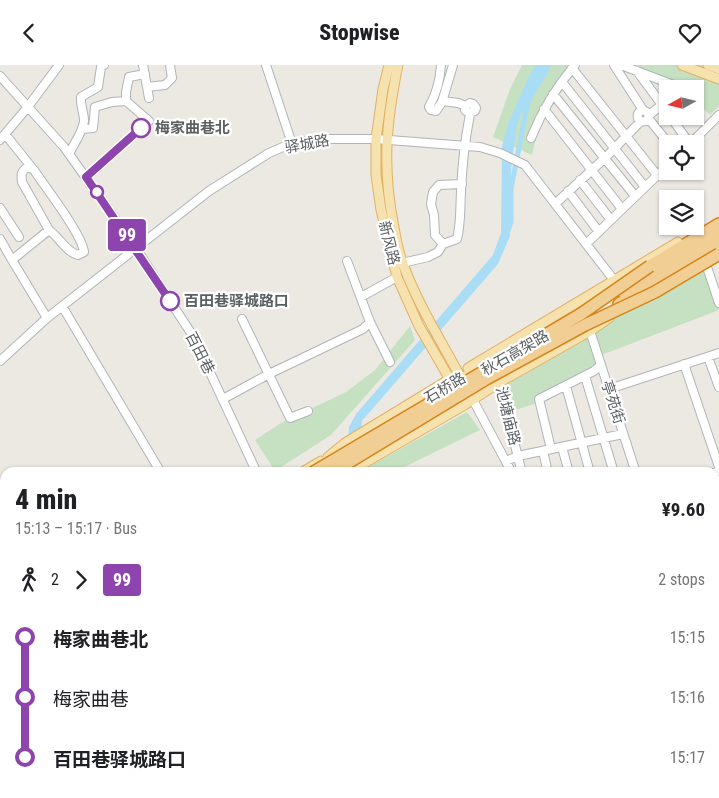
<!DOCTYPE html>
<meta charset="utf-8">
<style>
body{margin:0;font-family:"Roboto Condensed","Noto Sans SC",sans-serif;background:#f6f6f6;color:#202124;height:100vh;display:flex;flex-direction:column;font-size:19px;white-space:nowrap}
*{box-sizing:border-box;margin:0}
p{font-size:16px;color:#757577}
.icon{flex:none;width:28px;height:28px;fill:none;stroke:currentColor;stroke-width:2;stroke-linecap:round;stroke-linejoin:round}
.map{position:relative;flex:1;overflow:hidden}
.sheet{position:absolute;left:0px;top:402px;width:720px;height:331px;display:flex;flex-direction:column;background:#fff;border-radius:15px 15px 0 0;box-shadow:0 1px 4px #0004}
.sheet>*{flex:none}
.badge{padding:0 10px;border-radius:4px;font-size:18px;line-height:32px}
.needle{width:32px;rotate:262deg}
.controls{position:absolute;left:659px;top:15px;display:grid;gap:10px}
.controls a{display:grid;place-items:center;width:45px;height:45px;border-radius:0px;background:#fff;box-shadow:0 1px 4px #0004;font-size:25px}
.map>.badge{position:absolute;translate:-50% -50%;box-shadow:0 0 0 2px #fff}
.legs{display:flex;align-items:center;gap:8px;height:55px;padding:0 15px;font-size:16px}
.legs p{margin-inline-start:auto}
.head{display:flex;align-items:center;justify-content:space-between;height:85px;padding:0 15px}
h1{font-size:28px;font-weight:800;line-height:38px}
ul{padding:0 15px;list-style:none}
li{display:flex;align-items:center;gap:18px;height:60px;font-size:19px}
li i{display:grid;place-items:center;width:8px;height:100%;margin:0 6px;background:currentColor}
li i::after{content:'';width:12px;height:12px;margin:-6px;border:4px solid;border-radius:50%;background:#fff}
li p{margin-inline-start:auto}
li:first-child i{background:linear-gradient(#0000 50%,currentColor 0)}
li:last-child i{background:linear-gradient(currentColor 50%,#0000 0)}
header{display:flex;justify-content:space-between;align-items:center;height:65px;padding:0 15px;background:#fff;font-size:22px;font-weight:800}
.map>svg:first-child{display:block}
.commercial{fill:#faefda}
.education{fill:#dfdad4}
.green{fill:#c5e1c1}
.water{fill:#a9ddf6}
.lines{fill:none;stroke-linecap:round;stroke-linejoin:round}
.canal{stroke:#a9ddf6;stroke-width:5}
.minor-casing{stroke:#b0b4b7;stroke-width:10}
.major-casing{stroke:#e2b066;stroke-width:11}
.highway-casing{stroke:#d78417;stroke-width:14}
.minor{stroke:#fff;stroke-width:8}
.major{stroke:#f6e2ae;stroke-width:9}
.highway{stroke:#f1cf94;stroke-width:11}
.highway-bridge-casing{stroke:#d78417;stroke-width:14;stroke-linecap:butt}
.highway-bridge{stroke:#f1cf94;stroke-width:11}
.line-1-casing{stroke:#fff;stroke-width:11}
.line-1{stroke:#8e44ad;stroke-width:8}
.stop-1-dot{fill:#fff;stroke:#8e44ad;stroke-width:2.5}
.labels{text-anchor:middle;stroke-width:4.5;stroke-linejoin:round;paint-order:stroke}
.stop-label{font-size:15px;font-weight:bold;fill:#5b5f62;stroke:#fff;text-anchor:start}
.street-label{font-size:15px;fill:#5b5f62;stroke:#fff}
</style>
<header><svg class="icon" aria-label="back" viewBox="0 0 24 24"><path d="M15 5l-7 7 7 7"/></svg>Stopwise<svg class="icon" aria-label="heart" viewBox="0 0 24 24"><path d="M12 20l-8-8c-3-5 5-10 8-4 3-6 11-1 8 4z"/></svg></header>
<div class="map">
<svg width="719" height="733" viewBox="0 0 719 733">
<rect width="100%" height="100%" fill="#ece9e3"/>
<path class="commercial" d="M5,605V729H99L100,733H0V613Z"/>
<path class="education" d="M719,406V551L715,552V408Z
M333,729H400V733H310Z"/>
<path class="green" d="M522,0H580L553,35L540,56L532,90L493,72L510,24Z
M614,0H719V41L710,50L695,35V24H678Z
M706,199L719,238V245L599,291L601,300L539,334L534,339L515,345L507,313Z
M410,261L415,275L331,370L275,406L255,375L281,358L346,327L375,305Z
M467,347L480,365L394,407H368V402Z
M719,649V708H715V650Z"/>
<path class="water" d="M536,0H547L537,15L517,59L511,104L510,171L498,199L362,356L357,407L345,408L349,362L356,349L493,190L501,168L502,81L509,57L529,11Z"/>
<g class="lines">
<path class="canal" d="M508,166L511,157V124L528,36L549,0"/>
<defs>
<path id="minor" d="M143,0L149,33
M266,0L292,79
M441,0C440,16 437,28 429,42L431,45L436,46L442,37L453,0
M614,0L643,45
M621,0L676,21L675,24
M572,3L657,110
M637,6L668,48
M0,11L64,82L136,183L170,236L193,271L257,408
M562,17L645,122
M147,22L165,20L172,13L170,0
M553,29L635,131
M126,36L149,56
M443,36L458,38L466,41L470,38L473,39L476,43L475,46L469,48L465,45L466,41
M544,44L622,144
M637.5 51a5.5 5.5 0 1 1 11 0a5.5 5.5 0 1 1-11 0Z
M649,50L668,35
M670,51L690,79
M648,53L669,79
M82,64L93,63L95,42L112,37L126,36V27L129,12L145,9
M5,69L33,104
M531,73C542,46 556,22 575,0
M0,75L27,43L59,0
M690,79L719,50
M69,89C74,78 83,67 84,56C84,47 80,40 81,32L98,22L101,2L104,0
M580,115L611,155
M568,126L599,167
M555,139L606,92L641,56
M0,143L19,172
M0,174L12,195
M443,179L435,170L434,150L431,139L433,127L439,120L462,119
M586,179L668,100
M704,193L719,238
M347,196L370,257L390,297
M402,198L428,192L438,187L443,179L457,174C461,158 460,144 461,127C462,100 465,75 470,49
M361,232L397,212
M62,241L160,406
M47,253L12,195L49,165L22,117C21,109 21,106 28,102L34,105C45,122 82,169 84,187L78,190C66,187 59,172 49,165
M242,254L290,353L308,346
M590,266L636,408
M708,292L719,322
M0,296L47,253L209,126L269,88L290,79L320,74H376L480,82L500,88L525,100L617,219
M684,299L719,402
M585,311L614,408
M498,313L522,408
M566,321L590,408
M609,324L719,288
M223,334L269,309L363,264L370,257
M473,335L512,408
M562,382L569,408
M551,384L539,334L594,306L601,300
M543,386L548,408
M506,396L518,391L623,369
M714,408L719,406
M715,599L719,598
M715,646L719,645
M715,716H719
M107,729L108,733
M211,729L212,733
M273,729L278,733
M643,729V733
M682,729V733
M708,729V733
M588,732L615,729"/>
<path id="major" d="M389,0L383,24L376,74V110L381,145L397,212L419,261L452,318
M398,0C386,58 382,103 394,162C396,175 399,188 403,199C418,240 442,277 462,315
M682,0L719,14
M708,0L719,4
M468,303L678,177
M451,320L478,303
M328,392L345,378L455,311
M301,408L321,396
M347,408L466,339L500,317L590,266L609,253
M0,508L5,507"/>
<path id="highway" d="M650,201L719,159
M621,226L719,170
M619,239L719,180
M0,471L5,473
M0,517L5,516
M0,535L5,533
M0,577L5,571"/>
</defs>
<use href="#minor" class="minor-casing"/>
<use href="#major" class="major-casing"/>
<use href="#highway" class="highway-casing"/>
<use href="#minor" class="minor"/>
<use href="#major" class="major"/>
<use href="#highway" class="highway"/>
<defs>
<path id="highway-bridge" d="M312,408L581,249L650,201
M331,408L486,314L585,260L655,227L719,189"/>
</defs>
<use href="#highway-bridge" class="highway-bridge-casing"/>
<use href="#highway-bridge" class="highway-bridge"/>
</g>
<g class="lines">
<defs>
<path id="line-1" d="M141,63L86,112L170,236"/>
</defs>
<use href="#line-1" class="line-1-casing"/>
<use href="#line-1" class="line-1"/>
</g>
<g class="stop-1-dot">
<circle cx="141" cy="63" r="9"/>
<circle cx="97" cy="127" r="6"/>
<circle cx="170" cy="236" r="9"/>
</g>
<g class="labels">
<g class="stop-label">
<text x="155" y="68">梅家曲巷北</text>
<text x="184" y="241">百田巷驿城路口</text>
</g>
<g class="street-label">
<text transform="translate(307 79) rotate(-10)" y="5">驿城路</text>
<text transform="translate(389 178) rotate(76)" y="5">新风路</text>
<text transform="translate(200 288) rotate(63)" y="5">百田巷</text>
<text transform="translate(515 288) rotate(-30)" y="5">秋石高架路</text>
<text transform="translate(445 323) rotate(-31)" y="5">石桥路</text>
<text transform="translate(613 337) rotate(72)" y="5">亭苑街</text>
<text transform="translate(508 351) rotate(76)" y="5">池塘庙路</text>
</g>
</g>
</svg>
<div class="controls">
<a><svg class="needle" viewBox="-14 -14 28 28"><path d="M0-13l5 13h-10z" fill="#e53935"/><path d="M0 13l5-13h-10z" fill="#757577"/></svg></a>
<a><svg class="icon" aria-label="locate" viewBox="0 0 24 24"><circle cx="12" cy="12" r="6"/><path d="M12 2v4M12 18v4M2 12h4M18 12h4"/></svg></a>
<a><svg class="icon" aria-label="layers" viewBox="0 0 24 24"><path d="M12 4l9 5-9 5-9-5zM3 14l9 5 9-5"/></svg></a>
</div>
<b class="badge" style="left:127px;top:170px;background:#8e44ad;color:#fff">99</b>
<section class="sheet">
<div class="head"><div><h1>4 min</h1><p>15:13 – 15:17 · Bus</p></div><b>¥9.60</b></div>
<div class="legs"><svg class="icon" aria-label="walk" viewBox="0 0 24 24"><circle cx="13" cy="4" r="2"/><path d="M13 8l-2 6 4 7M11 14l-3 7M7 12l3-4h3l4 4"/></svg>2<svg class="icon" aria-label="forward" viewBox="0 0 24 24"><path d="M9 5l7 7-7 7"/></svg><b class="badge" style="background:#8e44ad;color:#fff">99</b><p>2 stops</p></div>
<ul>
<li><i style="color:#8e44ad"></i><b>梅家曲巷北</b><p>15:15</p></li>
<li><i style="color:#8e44ad"></i><span>梅家曲巷</span><p>15:16</p></li>
<li><i style="color:#8e44ad"></i><b>百田巷驿城路口</b><p>15:17</p></li>
</ul>
</section>
</div>
